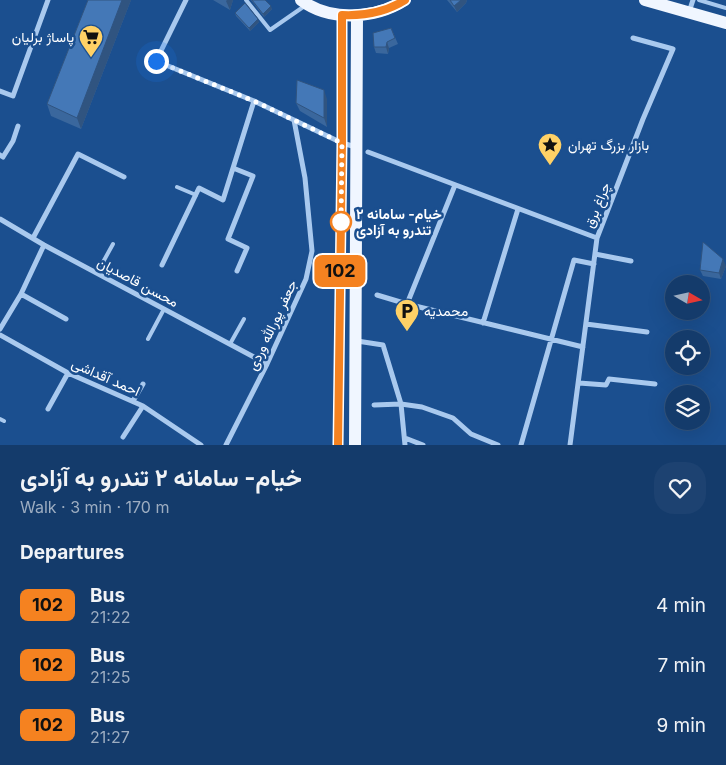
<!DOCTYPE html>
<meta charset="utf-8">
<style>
body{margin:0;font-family:Inter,Vazirmatn,sans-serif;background:#1d4271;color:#f1f3f6;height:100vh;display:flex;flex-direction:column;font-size:19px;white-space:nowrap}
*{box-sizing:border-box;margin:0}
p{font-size:16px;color:#9dadc1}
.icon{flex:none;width:28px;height:28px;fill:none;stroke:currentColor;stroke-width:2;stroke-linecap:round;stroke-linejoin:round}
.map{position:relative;height:445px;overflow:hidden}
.side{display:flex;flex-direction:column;background:#143b6b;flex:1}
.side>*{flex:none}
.badge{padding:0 10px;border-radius:8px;font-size:18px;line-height:32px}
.needle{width:32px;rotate:99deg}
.buttons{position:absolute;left:665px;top:275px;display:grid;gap:10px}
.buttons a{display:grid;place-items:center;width:45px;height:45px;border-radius:50%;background:#143b6b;box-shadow:0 5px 20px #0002,0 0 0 1px #33557e;font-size:25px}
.you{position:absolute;width:25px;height:25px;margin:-12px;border:4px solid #fff;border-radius:50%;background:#1a73e8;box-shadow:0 0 0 8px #1a73e833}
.map>.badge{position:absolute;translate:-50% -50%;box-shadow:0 0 0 2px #fff}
h2{padding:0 20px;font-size:19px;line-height:45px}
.round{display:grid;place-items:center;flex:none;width:52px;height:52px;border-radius:20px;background:#1d4271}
.head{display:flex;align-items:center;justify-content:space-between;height:85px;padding:0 20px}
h1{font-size:24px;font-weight:700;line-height:38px}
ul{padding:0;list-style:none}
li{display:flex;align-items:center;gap:15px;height:60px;padding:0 20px}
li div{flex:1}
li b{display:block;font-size:19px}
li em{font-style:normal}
li .badge{min-width:55px;font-weight:700;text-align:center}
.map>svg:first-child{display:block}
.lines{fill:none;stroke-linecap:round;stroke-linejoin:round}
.lane{stroke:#a9c9ee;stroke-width:4}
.street{stroke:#a9c9ee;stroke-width:5}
.primary{stroke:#f0f6ff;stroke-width:12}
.wall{fill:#3a679d}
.shaded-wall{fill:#305480}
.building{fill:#4478b7;stroke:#305480}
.line-casing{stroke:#fff;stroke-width:11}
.line{stroke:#f58220;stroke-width:8}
.walk{stroke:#fff;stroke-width:5;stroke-dasharray:0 9}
.stop-dot{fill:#fff;stroke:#f58220;stroke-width:2.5}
.labels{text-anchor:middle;stroke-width:5;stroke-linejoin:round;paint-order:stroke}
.poi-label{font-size:14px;fill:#fff;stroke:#1b4f8f;text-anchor:start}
.street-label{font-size:14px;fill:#fff;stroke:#1b4f8f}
.stop-label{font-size:14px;font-weight:bold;fill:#fff;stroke:#1b4f8f;text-anchor:start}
</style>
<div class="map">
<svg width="726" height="445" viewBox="0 0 726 445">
<rect width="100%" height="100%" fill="#1b4f8f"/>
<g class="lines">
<path class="lane" d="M246,0L270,30L306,5
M699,0L726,8
M177,187L196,195
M97,273L113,244
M148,339L164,309
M230,344L244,319
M0,419L4,421
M338,445L342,143V17"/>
<path class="street" d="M186,0L156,61L254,101L342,143L356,147
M689,12L693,0
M0,91L13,96L48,0
M368,152L597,238L643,119L673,49L633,38
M0,155L3,157L13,141L18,126
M233,168L253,176L228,239L247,248L237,271
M0,219L44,245L267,364
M33,238L78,154L124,177
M595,254L631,261
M162,265L199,188L223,200L254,101
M21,294L66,319
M377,295L407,304L583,347
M407,304L455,185
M483,323L518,209
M586,324L647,332
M0,329L21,294L44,245
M0,335L68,373L143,406L201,445
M357,341L383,345L401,404L405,445
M579,383L606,385L609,379L655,384
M133,401L143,384
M374,405L401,404L422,407L453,418L471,434L498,445
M48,409L68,373
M123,437L143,406
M405,438L423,445
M226,445L267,364L306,279L312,251L305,178L294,120
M521,445L574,260L594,264
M570,445L597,238"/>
<path class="primary" d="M301,0C330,22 375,19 405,0
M645,0L726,23
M355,445L357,16"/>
</g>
<path class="wall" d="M88,0H131L81,129L51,116L47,104Z
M213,0H233L230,10Z
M251,0H265L272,9L264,17Z
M447,0H467L466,3L457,12Z
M235,13L259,22L250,31L236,16Z
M391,28L398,44L389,48L388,54L376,53L374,47Z
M327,99V127L300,111L296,103Z
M726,266L721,279L703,276L700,270Z"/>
<path class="shaded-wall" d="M122,0H131L81,129L77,118Z
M227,0H233L230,10L226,1Z
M461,0H467L466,3L457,12L454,6Z
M271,6L272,9L264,17L263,14Z
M258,19L259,22L250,31L249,28Z
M387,42L389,48L388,54L386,47Z
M324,90L327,99V127L324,118Z
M723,259L726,266L721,279L719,273Z"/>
<path class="building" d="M88,0H122L77,118L47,104Z
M252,0H265L271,6L263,14Z
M450,0H461L454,6Z
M245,3L258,19L249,28L235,13Z
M391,28L395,38L387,42L386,47H374L373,33Z
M297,80L324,90V118L296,103Z
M703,242L723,259L719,273L700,270Z"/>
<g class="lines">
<defs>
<path id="line" d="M338,445L342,143V15C364,16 386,12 405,0"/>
</defs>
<use href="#line" class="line-casing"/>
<use href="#line" class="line"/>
<path class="walk" d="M156,61L254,101L342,143L341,222"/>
</g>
<defs>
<symbol id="supermarket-pin" viewBox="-11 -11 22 30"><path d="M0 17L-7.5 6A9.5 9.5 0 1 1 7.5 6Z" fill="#ffd166" stroke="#1b4f8f"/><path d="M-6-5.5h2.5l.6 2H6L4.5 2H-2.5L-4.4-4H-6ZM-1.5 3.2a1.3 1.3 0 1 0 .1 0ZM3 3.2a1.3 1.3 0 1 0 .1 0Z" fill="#111"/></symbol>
<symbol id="sight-pin" viewBox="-11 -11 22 30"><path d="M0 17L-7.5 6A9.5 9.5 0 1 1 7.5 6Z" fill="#ffd166" stroke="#1b4f8f"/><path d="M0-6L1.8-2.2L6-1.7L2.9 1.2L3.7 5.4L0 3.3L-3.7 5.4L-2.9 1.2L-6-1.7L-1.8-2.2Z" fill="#111"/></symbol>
<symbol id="parking-pin" viewBox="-11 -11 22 30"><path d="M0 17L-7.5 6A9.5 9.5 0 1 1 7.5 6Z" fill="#ffd166" stroke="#1b4f8f"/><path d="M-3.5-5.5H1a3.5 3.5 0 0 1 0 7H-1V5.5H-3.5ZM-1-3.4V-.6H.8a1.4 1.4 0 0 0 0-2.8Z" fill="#111"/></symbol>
</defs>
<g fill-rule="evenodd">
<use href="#supermarket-pin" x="77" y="23" width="28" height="38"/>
<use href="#sight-pin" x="536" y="131" width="28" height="38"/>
<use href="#parking-pin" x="393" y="297" width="28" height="38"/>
</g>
<circle class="stop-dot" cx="341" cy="222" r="10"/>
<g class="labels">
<g class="poi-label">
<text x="74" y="42" text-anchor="end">پاساژ برلیان</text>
<text x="568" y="150">بازار بزرگ تهران</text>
<text x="424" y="316">محمدیه</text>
</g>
<g class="street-label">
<text transform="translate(597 205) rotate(-68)" y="5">چراغ برق</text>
<text transform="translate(138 282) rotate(28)" y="5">محسن قاصدیان</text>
<text transform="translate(272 325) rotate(-65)" y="5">جعفر پورالله وردی</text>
<text transform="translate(106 377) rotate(24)" y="5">احمد آقداشی</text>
</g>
<g class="stop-label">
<text x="356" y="219">خیام- سامانه ۲<tspan x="356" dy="16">تندرو به آزادی</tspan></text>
</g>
</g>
</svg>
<div class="buttons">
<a><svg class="needle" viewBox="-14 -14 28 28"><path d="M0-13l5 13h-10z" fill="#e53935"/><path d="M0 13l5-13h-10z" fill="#9dadc1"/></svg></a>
<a><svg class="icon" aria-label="locate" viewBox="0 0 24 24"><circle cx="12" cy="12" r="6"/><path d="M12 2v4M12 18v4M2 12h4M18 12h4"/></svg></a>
<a><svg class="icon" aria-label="layers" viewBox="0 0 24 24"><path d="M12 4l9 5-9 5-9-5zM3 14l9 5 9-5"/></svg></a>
</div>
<div class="you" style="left:156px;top:61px"></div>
<b class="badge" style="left:340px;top:271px;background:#f58220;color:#111">102</b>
</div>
<section class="side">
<div class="head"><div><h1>خیام- سامانه ۲ تندرو به آزادی</h1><p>Walk · 3 min · 170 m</p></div><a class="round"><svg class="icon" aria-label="heart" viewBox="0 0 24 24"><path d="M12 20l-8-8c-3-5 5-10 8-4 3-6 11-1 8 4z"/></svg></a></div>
<h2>Departures</h2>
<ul>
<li><span class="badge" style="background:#f58220;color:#111">102</span><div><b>Bus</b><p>21:22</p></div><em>4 min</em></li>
<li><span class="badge" style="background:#f58220;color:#111">102</span><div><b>Bus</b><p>21:25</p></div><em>7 min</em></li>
<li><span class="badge" style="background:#f58220;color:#111">102</span><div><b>Bus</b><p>21:27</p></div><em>9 min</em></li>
</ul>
</section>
